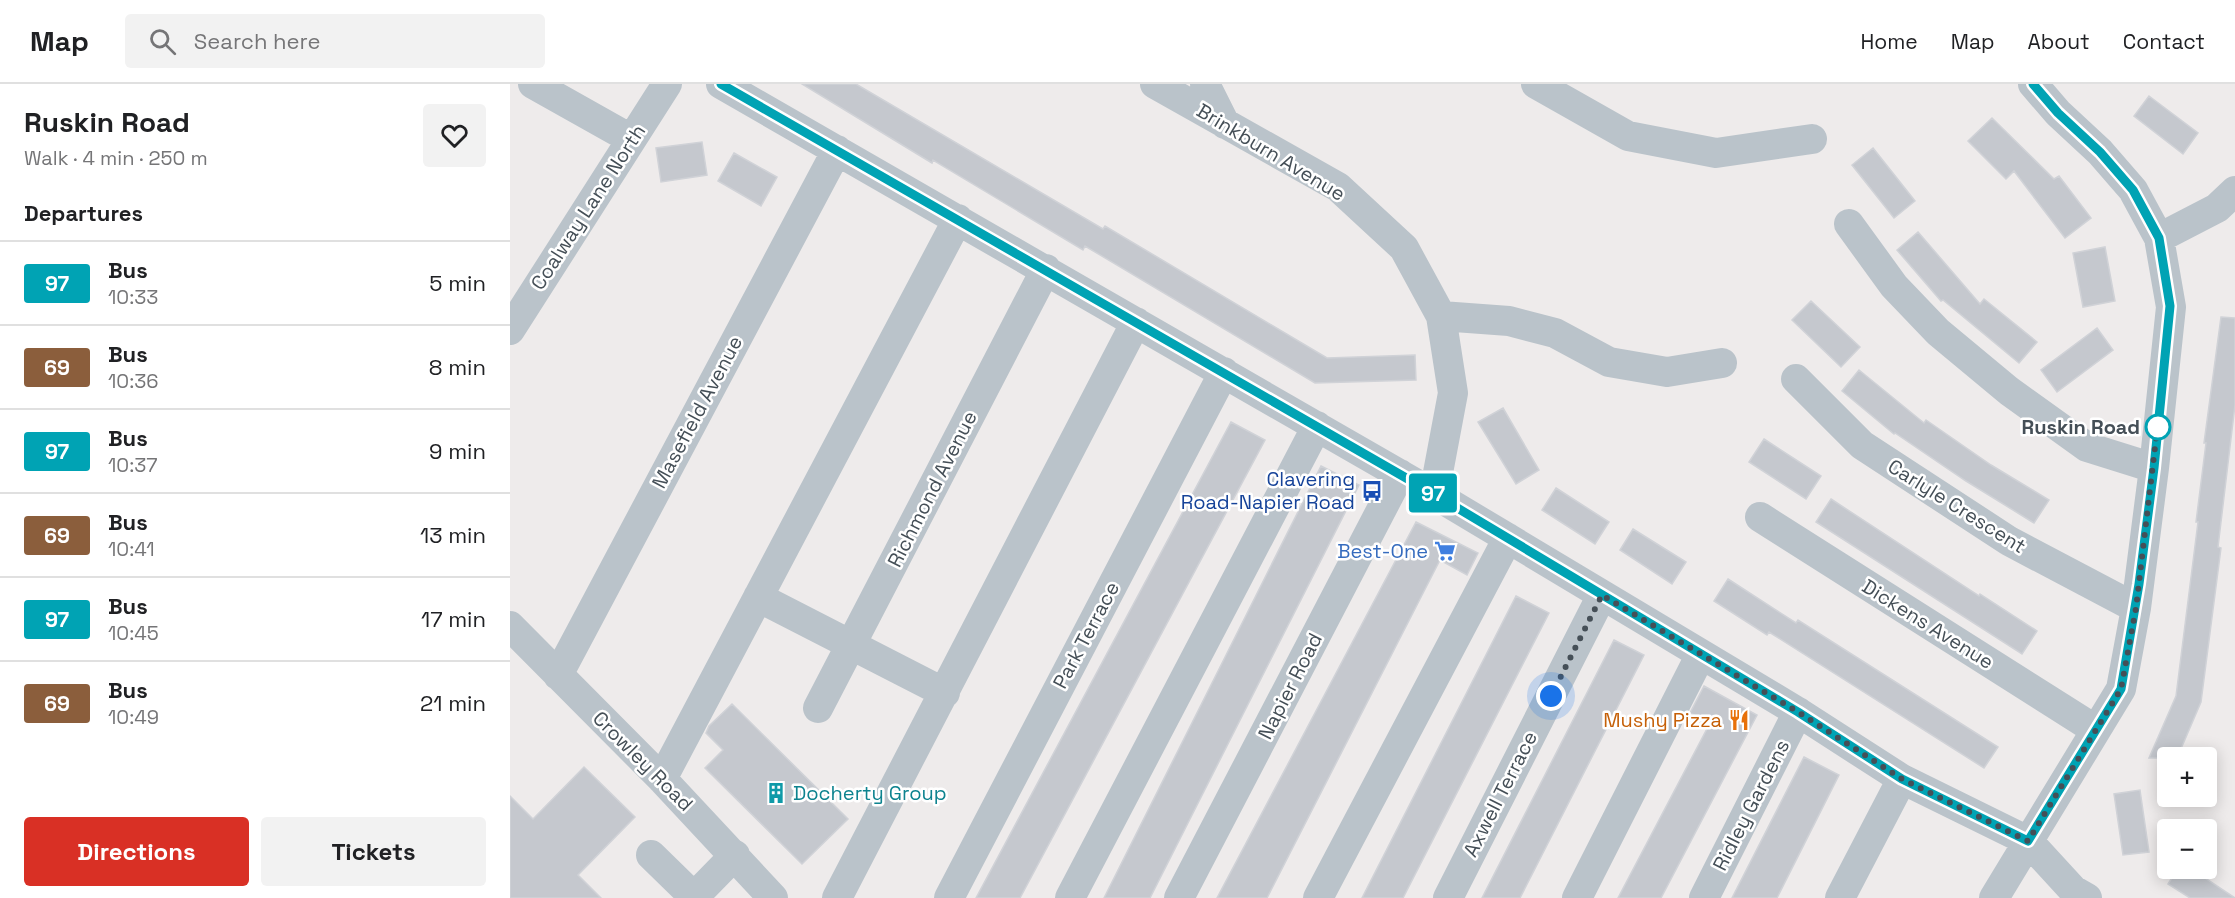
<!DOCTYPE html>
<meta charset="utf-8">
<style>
body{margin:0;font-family:"Space Grotesk",sans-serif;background:#f2f2f2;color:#202124;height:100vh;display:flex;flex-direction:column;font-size:22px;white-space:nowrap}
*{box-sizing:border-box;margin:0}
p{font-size:20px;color:#757577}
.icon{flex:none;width:33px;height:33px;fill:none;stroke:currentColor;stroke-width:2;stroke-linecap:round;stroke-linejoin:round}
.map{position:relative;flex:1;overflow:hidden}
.sheet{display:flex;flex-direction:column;background:#fff;width:510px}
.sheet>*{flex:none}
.badge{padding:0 12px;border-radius:4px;font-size:21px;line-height:39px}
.tools{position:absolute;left:1647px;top:663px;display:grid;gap:12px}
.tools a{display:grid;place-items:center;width:60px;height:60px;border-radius:6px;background:#fff;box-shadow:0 3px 15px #0003;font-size:30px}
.you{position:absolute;width:30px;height:30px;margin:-15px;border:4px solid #fff;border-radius:50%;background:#1a73e8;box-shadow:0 0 0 9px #1a73e833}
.map>.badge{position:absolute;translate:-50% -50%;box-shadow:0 0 0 3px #fff}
h2{padding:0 24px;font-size:22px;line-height:54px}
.round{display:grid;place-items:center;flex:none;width:63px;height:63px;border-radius:6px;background:#f2f2f2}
.headline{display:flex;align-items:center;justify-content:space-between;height:102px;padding:0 24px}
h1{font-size:28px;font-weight:800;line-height:45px}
.action{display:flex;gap:12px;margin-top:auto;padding:12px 24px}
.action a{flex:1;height:69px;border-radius:6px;background:#d93025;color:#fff;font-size:24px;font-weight:800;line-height:69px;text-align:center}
.action a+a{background:#f2f2f2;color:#202124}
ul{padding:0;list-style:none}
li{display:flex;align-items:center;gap:18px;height:84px;padding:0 24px;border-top:2px solid #e0e0e0}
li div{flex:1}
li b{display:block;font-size:22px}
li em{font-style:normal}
li .badge{min-width:66px;font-weight:700;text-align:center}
header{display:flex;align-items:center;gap:36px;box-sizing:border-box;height:84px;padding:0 30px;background:#fff;border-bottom:2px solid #e0e0e0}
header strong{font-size:28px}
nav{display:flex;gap:33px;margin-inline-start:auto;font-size:21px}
.search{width:420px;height:54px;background:#f2f2f2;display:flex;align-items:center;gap:15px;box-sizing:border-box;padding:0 21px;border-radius:6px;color:#757577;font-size:22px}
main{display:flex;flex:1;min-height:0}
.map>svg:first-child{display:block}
.building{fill:#c5c8ce;stroke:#d0d2d7;stroke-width:1.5}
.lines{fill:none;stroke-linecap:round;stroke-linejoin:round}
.minor{stroke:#bac3ca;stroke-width:30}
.line-casing{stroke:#fff;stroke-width:14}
.line{stroke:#00a3b4;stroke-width:9}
.walk{stroke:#454f57;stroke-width:6;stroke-dasharray:0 10.8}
.stop-dot{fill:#fff;stroke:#00a3b4;stroke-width:3}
.labels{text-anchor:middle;stroke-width:5;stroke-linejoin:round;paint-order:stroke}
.street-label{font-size:20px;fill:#454f57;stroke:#fff}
.stop-label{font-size:20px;font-weight:bold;fill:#454f57;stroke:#fff;text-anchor:end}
.transit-label{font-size:20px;fill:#164399;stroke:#fff;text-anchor:end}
.shop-label{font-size:20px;fill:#366cbe;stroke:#fff;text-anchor:end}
.food-label{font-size:20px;fill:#c56008;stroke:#fff;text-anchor:end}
.culture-label{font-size:20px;fill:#0d838f;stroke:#fff;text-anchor:start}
</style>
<header>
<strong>Map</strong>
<div class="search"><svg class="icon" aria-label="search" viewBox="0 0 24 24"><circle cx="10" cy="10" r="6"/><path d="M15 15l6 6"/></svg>Search here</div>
<nav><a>Home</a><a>Map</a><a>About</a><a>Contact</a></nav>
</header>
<main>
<section class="sheet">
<div class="headline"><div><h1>Ruskin Road</h1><p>Walk · 4 min · 250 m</p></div><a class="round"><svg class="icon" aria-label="heart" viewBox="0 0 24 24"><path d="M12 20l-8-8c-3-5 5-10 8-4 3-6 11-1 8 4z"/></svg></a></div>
<h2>Departures</h2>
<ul>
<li><span class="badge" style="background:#00a3b4;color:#fff">97</span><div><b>Bus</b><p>10:33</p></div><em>5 min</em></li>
<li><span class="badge" style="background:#8b5e3c;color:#fff">69</span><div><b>Bus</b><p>10:36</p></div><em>8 min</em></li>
<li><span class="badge" style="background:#00a3b4;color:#fff">97</span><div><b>Bus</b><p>10:37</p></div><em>9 min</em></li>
<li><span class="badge" style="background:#8b5e3c;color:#fff">69</span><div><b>Bus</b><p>10:41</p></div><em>13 min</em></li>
<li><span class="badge" style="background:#00a3b4;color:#fff">97</span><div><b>Bus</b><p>10:45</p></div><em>17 min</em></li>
<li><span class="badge" style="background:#8b5e3c;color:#fff">69</span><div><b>Bus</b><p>10:49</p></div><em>21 min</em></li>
</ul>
<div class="action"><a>Directions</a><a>Tickets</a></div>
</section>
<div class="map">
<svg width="1725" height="814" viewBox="0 0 1725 814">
<rect width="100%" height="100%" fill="#eeebeb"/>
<path class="building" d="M292,0H346L593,145L595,142L817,274L905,271L906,296L805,299L575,162L573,166L423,76L422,79Z
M1639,12L1688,49L1673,70L1624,32Z
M1482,34L1544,95L1549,92L1581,134L1555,154L1504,87L1496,95L1458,57Z
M192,58L197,91L151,98L146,64Z
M1363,64L1405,117L1384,134L1342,81Z
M224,69L267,93L251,122L208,97Z
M1408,148L1470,220L1474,215L1527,258L1509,279L1433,216L1431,217L1387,166Z
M1595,163L1605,217L1573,223L1563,169Z
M1301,217L1350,263L1331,283L1282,236Z
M1711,233L1725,234V321L1708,463L1711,464L1691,618L1667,674H1639L1666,612L1688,438H1686L1696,359H1694Z
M1587,244L1603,266L1547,308L1531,286Z
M1349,286L1414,339L1416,336L1481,381L1539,416L1524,439L1456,397L1385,349L1384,350L1332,307Z
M993,324L1029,386L1006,400L968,338Z
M721,338L755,356L510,814H466Z
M1254,355L1311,392L1296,415L1239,378Z
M811,382L849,401L640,814H594Z
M1046,404L1099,438L1085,460L1032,426Z
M1321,415L1469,512L1470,510L1527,547L1512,570L1306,438Z
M906,438L968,469L957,491L930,476L757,814H707Z
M1123,445L1176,478L1162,500L1110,466Z
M1218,495L1286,539L1288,536L1488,663L1474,684L1259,548L1257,551L1204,517Z
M1006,512L1039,529L893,814H852Z
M1104,556L1134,571L1010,814H972Z
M1194,602L1247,631L1151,814H1108L1200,639L1180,629Z
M222,620L338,735L292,780L195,684L213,666L196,649L199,642Z
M1294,673L1329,691L1267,814H1222Z
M74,683L125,733L68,791L91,814H0V712L23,735Z
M1630,706L1639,768L1613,771L1604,710Z
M1668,784H1680L1725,814H1680L1658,800Z"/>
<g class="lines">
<path class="minor" d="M23,0L121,55
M211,0L924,410L1288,628L1392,695L1518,757L1563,806L1577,814
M645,0L828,103L894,164L931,232L943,309L924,410
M695,0L715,40
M1026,0L1118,52L1206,69L1302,55
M1339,140L1384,202L1428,248L1499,307L1577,363L1644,384
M1649,154L1707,124L1725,107
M931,232L999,237L1045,249L1099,278L1157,288L1212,279
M0,246L157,0
M1286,295L1352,361L1499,457L1626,524
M1250,433L1586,646
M248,513L435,609
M0,542L152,695L263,814
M48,591L327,66
M308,624L536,185
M152,695L448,135
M141,771L184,813L225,771
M327,814L626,238
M439,814L714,288
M560,814L807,342
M669,814L890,390
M808,814L998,454
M938,814L1092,511
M1067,814L1191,570
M1194,814L1288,628
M1330,814L1392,695
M1484,814L1611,605L1626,524L1644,384L1661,223L1649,154L1623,106L1590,68L1548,29L1523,0"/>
</g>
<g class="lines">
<defs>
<path id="line" d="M211,0L924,410L1288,628L1392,695L1518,757L1611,605L1629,500L1644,384L1660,222L1649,154L1623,106L1590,68L1548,29L1523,0"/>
</defs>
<use href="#line" class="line-casing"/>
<use href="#line" class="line"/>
<path class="walk" d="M1041,612L1092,511L1288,628L1392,695L1518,757L1611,605L1626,524L1648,338V343"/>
</g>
<defs>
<symbol id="bus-bare" viewBox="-9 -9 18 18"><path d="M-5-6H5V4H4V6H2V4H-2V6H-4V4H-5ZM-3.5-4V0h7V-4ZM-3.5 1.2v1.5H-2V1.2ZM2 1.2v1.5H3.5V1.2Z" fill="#1a4fb4" stroke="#fff" stroke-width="2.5" paint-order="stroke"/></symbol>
<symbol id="supermarket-bare" viewBox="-9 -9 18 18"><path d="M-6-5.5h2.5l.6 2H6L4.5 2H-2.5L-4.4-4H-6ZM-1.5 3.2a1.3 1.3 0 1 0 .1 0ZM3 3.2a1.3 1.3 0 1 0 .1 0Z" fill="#3f7fe0" stroke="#fff" stroke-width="2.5" paint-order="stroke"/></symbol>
<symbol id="restaurant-bare" viewBox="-9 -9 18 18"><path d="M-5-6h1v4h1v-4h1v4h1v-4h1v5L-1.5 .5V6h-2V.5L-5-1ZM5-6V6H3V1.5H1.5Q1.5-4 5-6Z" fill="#e8710a" stroke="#fff" stroke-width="2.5" paint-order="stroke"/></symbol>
<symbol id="building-bare" viewBox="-9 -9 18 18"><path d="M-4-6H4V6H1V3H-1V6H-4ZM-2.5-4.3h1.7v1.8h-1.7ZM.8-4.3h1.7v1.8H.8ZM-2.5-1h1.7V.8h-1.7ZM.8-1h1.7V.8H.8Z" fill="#0f9aa8" stroke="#fff" stroke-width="2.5" paint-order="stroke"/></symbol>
</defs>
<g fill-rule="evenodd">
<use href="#bus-bare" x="847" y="392" width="30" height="30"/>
<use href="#supermarket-bare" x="920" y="452" width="30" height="30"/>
<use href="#restaurant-bare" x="1214" y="621" width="30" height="30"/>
<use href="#building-bare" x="251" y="694" width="30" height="30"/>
</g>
<circle class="stop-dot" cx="1648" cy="343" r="12"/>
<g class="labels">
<g class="street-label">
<text transform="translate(761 68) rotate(31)" y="7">Brinkburn Avenue</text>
<text transform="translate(78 123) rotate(-57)" y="7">Coalway Lane North</text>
<text transform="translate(187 328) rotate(-62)" y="7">Masefield Avenue</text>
<text transform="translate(422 405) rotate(-63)" y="7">Richmond Avenue</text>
<text transform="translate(1447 422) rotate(32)" y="7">Carlyle Crescent</text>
<text transform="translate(1418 540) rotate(32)" y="7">Dickens Avenue</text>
<text transform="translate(576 551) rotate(-62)" y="7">Park Terrace</text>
<text transform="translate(780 602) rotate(-63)" y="7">Napier Road</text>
<text transform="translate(133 677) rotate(45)" y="7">Crowley Road</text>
<text transform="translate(990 710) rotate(-63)" y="7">Axwell Terrace</text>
<text transform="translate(1241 721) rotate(-63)" y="7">Ridley Gardens</text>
</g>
<g class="stop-label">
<text x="1630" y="350">Ruskin Road</text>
</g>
<g class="transit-label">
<text x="845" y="402">Clavering<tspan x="845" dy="23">Road-Napier Road</tspan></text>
</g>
<g class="shop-label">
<text x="918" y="474">Best-One</text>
</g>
<g class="food-label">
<text x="1212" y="643">Mushy Pizza</text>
</g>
<g class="culture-label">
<text x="283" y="716">Docherty Group</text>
</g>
</g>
</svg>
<div class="tools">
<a>+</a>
<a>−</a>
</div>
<div class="you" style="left:1041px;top:612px"></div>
<b class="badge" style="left:923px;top:409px;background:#00a3b4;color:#fff">97</b>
</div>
</main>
